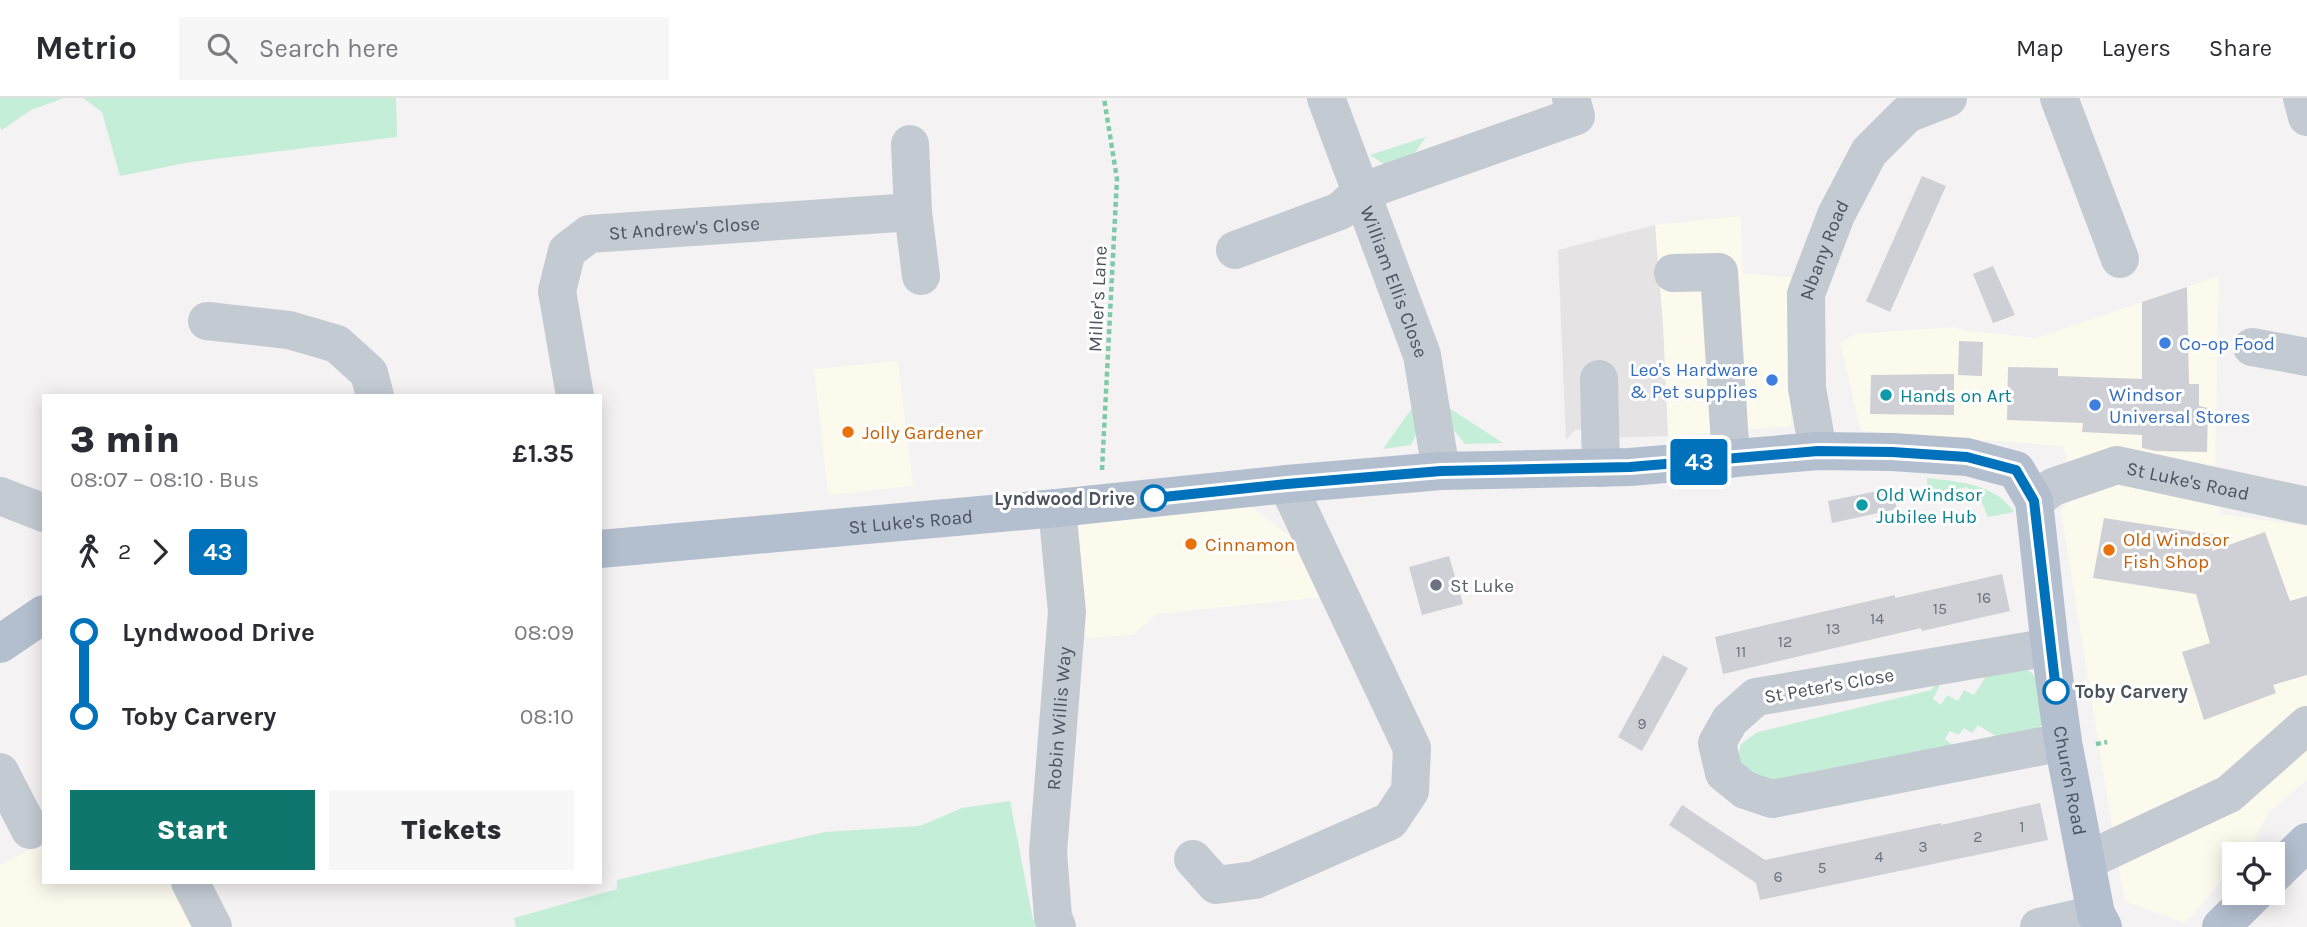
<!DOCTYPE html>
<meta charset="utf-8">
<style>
body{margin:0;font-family:Karla,sans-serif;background:#f7f7f7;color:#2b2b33;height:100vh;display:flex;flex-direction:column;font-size:26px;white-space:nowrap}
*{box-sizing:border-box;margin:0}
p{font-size:23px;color:#7c7c81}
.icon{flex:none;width:38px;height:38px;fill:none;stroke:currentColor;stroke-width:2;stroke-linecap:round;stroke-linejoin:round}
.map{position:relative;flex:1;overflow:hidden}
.side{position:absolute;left:42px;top:296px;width:560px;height:490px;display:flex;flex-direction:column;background:#fff;border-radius:0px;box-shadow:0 4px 18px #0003}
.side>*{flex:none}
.badge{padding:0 14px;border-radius:5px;font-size:24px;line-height:46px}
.tools{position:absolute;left:2222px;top:744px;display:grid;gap:14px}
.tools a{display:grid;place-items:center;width:63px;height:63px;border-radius:0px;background:#fff;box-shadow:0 4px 18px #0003;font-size:35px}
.map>.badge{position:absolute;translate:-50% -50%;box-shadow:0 0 0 4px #fff}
.legs{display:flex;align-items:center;gap:10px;height:77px;padding:0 28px;font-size:23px}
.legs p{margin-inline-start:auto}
.head{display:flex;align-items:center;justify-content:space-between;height:119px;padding:0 28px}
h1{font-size:38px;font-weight:800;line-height:52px}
.primary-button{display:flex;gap:14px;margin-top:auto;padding:14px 28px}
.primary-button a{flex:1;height:80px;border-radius:0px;background:#0f766e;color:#fff;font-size:28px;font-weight:800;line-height:80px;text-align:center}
.primary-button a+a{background:#f7f7f7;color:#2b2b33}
ul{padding:0 28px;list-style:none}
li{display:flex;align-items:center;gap:24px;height:84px;font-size:26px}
li i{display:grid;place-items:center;width:10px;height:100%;margin:0 9px;background:currentColor}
li i::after{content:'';width:18px;height:18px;margin:-9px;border:5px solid;border-radius:50%;background:#fff}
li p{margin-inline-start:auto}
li:first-child i{background:linear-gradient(#0000 50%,currentColor 0)}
li:last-child i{background:linear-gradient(currentColor 50%,#0000 0)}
header{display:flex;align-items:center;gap:42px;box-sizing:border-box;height:98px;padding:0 35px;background:#fff;border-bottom:2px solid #e1e1e2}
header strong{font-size:33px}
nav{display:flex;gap:38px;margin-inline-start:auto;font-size:24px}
.search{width:490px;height:63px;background:#f7f7f7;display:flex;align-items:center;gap:18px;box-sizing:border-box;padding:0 24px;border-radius:0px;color:#7c7c81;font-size:26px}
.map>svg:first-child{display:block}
.commercial{fill:#fcf9ed}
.education{fill:#e5e3e3}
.green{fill:#c4eed8}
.building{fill:#cfd0d5}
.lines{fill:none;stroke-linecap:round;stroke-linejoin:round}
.path{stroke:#7dcaab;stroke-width:4.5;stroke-dasharray:5 3.5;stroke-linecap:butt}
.minor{stroke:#c3cad2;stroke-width:38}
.major{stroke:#b3bece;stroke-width:38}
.line-1-casing{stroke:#fff;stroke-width:16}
.line-1{stroke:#0072bc;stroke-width:10}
.shop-dot{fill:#3f7fe0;stroke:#fff;stroke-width:2.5}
.culture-dot{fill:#0f9aa8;stroke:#fff;stroke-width:2.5}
.food-dot{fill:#e8710a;stroke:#fff;stroke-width:2.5}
.stop-1-dot{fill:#fff;stroke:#0072bc;stroke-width:3.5}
.worship-dot{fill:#6b7280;stroke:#fff;stroke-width:2.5}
.labels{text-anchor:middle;stroke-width:6;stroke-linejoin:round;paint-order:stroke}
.number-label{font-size:16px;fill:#6b727c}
.street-label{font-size:19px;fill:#4a535e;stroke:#fff}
.shop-label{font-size:19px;fill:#366cbe;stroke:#fff;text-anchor:start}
.culture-label{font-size:19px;fill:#0d838f;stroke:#fff;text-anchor:start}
.food-label{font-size:19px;fill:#c56008;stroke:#fff;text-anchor:start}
.stop-label{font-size:19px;font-weight:bold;fill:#4a535e;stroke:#fff;text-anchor:end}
.worship-label{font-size:19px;fill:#5b616d;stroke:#fff;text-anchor:start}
</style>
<header>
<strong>Metrio</strong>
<div class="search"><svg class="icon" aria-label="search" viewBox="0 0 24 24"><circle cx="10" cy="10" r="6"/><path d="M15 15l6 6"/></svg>Search here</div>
<nav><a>Map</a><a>Layers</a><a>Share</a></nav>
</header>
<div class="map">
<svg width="2307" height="829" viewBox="0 0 2307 829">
<rect width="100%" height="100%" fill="#f4f2f2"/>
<path class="commercial" d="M1741,118L1743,175L1802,180L1792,228L1791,328L1668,338L1663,228L1655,127Z
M2219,178L2215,371L2220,416L2307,428V682L2269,714L2249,752L2246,756H2235V768L2185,825L2124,803L2061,413L2076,392L2063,348L1861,333L1840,245L1855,236L1952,229L1970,233L2036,240Z
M898,263L913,388L828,397L814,271Z
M1243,402L1292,440L1323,499L1157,516L1133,537L1090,540L1077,530L1070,420Z
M44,744V784H175L201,829H0V767Z"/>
<path class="education" d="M1655,127L1663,228L1668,338L1599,340L1589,332H1575L1566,342L1558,152Z"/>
<path class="green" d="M0,0H64L31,12L2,32L0,29Z
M83,0H396L397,39L191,64L120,78L102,14Z
M1426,39L1406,67L1390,70L1370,57Z
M1417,303L1421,325L1411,347L1383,351Z
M1449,310L1503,345L1465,346L1453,331Z
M1927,380C1959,384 1994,385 2014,414L1988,419L1982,405L1967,389L1928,397Z
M2020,567C2046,581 2042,597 2045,623L2034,635L2005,644L1978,627L1972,635L1964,630L1959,637L1950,633L1945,641L1959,652L1754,686L1738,658L1741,646L1758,634L1931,592L1939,583L1941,585L1933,601L1941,607L1947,597L1958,603L1964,592L1974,597L1990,572Z
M1010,703L1033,822L1051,818L1054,829H516L514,820L617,791V782L825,734L920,728L962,710Z"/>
<path class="building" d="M1922,78L1946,88L1890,214L1866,203Z
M1993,168L2015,217L1993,225L1973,176Z
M2187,189L2189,286H2199V308L2208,310L2207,354L2155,353L2142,350V337L2082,334L2083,325L2007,322L2008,269L2058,270V278L2142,281V204Z
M1959,243L1983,244L1982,278L1958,277Z
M1954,276V317L1870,316L1871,277Z
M1892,390L1897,411L1832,425L1828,403Z
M2104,420L2215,437L2212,453L2265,434L2290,503L2307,498V577L2273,587L2276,595L2204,622L2182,554L2210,545L2196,496L2093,480Z
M1449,458L1463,506L1422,517L1409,469Z
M2002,476L2010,513L1922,533L1921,530L1723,576L1715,539L1895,497V500Z
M1663,557L1688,570L1642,653L1618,639Z
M2040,705L2048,742L1760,802L1756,785L1669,727L1682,707L1765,762L1941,725V727Z"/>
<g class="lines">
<path class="path" d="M1102,372L1117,81L1104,0
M2096,646L2107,644"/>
<g class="minor">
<path id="s1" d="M1326,0L1422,257L1441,373"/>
<path d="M2059,0L2120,161"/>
<path d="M2302,0L2307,19"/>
<path d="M910,46L913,114L921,178"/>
<path d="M1235,152L1340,113L1361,94L1576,18L1571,0"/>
<path d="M1673,175L1719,174L1731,361"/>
<path d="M207,223L289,232L337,246L369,275L375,298"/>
<path d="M2252,249L2307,259"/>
<path d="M1599,281L1601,370"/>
<path id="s2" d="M575,298L557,193L567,153L589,136L913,114"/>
<path id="s3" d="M1818,353L1807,290L1806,196L1836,117L1869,54L1907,16L1948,0"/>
<path d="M0,398L44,415"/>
<path id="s4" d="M2034,403L2053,389L2117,367L2307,408"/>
<path d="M2050,549L1756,599L1730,622L1717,645L1724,675L1745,692L1772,701L2063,644"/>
<path d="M0,674L30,732"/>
<path d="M1193,761L1216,787L1255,782L1390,723L1410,693L1412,650L1287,386"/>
<path d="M2086,763L2229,696L2307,627"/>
<path d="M190,784L213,829"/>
<path id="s5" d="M1057,829L1053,819L1048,754L1067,514L1057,410"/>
<path d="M2039,829L2096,816"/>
</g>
<g class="major">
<path id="s6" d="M600,451L1057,410L1287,386L1441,373L1630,369L1818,353L1892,354L1967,359L2016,372L2034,403L2050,549L2063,644L2096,816L2103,829"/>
<path d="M0,546L44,516"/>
<path d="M2273,777L2307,744"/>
<path d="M2221,829L2256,794"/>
</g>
</g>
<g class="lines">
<defs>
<path id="line-1" d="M1154,400L1287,386L1441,373L1630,369L1818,353L1892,354L1967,359L2016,372L2034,403L2056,593"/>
</defs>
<use href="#line-1" class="line-1-casing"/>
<use href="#line-1" class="line-1"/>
</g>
<g class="shop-dot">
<circle cx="2165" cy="245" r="7"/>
<circle cx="1772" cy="282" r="7"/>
<circle cx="2095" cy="307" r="7"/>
</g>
<g class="culture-dot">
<circle cx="1886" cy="297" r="7"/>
<circle cx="1862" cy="407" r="7"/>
</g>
<g class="food-dot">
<circle cx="848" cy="334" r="7"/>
<circle cx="1191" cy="446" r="7"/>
<circle cx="2109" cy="452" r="7"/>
</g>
<g class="stop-1-dot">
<circle cx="1154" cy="400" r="12"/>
<circle cx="2056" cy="593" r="12"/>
</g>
<circle class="worship-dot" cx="1436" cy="487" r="7"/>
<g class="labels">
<g class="number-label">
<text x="1984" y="505">16</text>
<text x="1940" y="516">15</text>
<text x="1877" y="526">14</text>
<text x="1833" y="536">13</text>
<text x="1785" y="549">12</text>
<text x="1741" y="559">11</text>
<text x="1642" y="631">9</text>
<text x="2022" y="734">1</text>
<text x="1978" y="744">2</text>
<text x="1923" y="754">3</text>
<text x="1879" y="764">4</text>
<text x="1822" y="775">5</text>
<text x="1778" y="784">6</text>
</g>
<g class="street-label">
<text dy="7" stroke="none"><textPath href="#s2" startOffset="271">St Andrew's Close</textPath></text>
<text dy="7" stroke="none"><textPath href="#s3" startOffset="205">Albany Road</textPath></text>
<text dy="7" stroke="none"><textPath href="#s1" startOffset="196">William Ellis Close</textPath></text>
<text transform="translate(1097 201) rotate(-87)" y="7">Miller's Lane</text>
<text dy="7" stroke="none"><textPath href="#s4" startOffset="164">St Luke's Road</textPath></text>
<text dy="7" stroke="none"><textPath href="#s6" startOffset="312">St Luke's Road</textPath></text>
<text transform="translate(1829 587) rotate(-10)" y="7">St Peter's Close</text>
<text dy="7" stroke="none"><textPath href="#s5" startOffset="210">Robin Willis Way</textPath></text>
<text dy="7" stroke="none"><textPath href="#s6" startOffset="1740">Church Road</textPath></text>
</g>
<g class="shop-label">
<text x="2179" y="252">Co-op Food</text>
<text x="1758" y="278" text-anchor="end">Leo's Hardware<tspan x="1758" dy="22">&amp; Pet supplies</tspan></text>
<text x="2109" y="303">Windsor<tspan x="2109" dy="22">Universal Stores</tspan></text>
</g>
<g class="culture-label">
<text x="1900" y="304">Hands on Art</text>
<text x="1876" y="403">Old Windsor<tspan x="1876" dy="22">Jubilee Hub</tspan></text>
</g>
<g class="food-label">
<text x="862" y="341">Jolly Gardener</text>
<text x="2123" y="448">Old Windsor<tspan x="2123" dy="22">Fish Shop</tspan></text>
<text x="1205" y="453">Cinnamon</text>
</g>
<g class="stop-label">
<text x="1135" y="407">Lyndwood Drive</text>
<text x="2075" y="600" text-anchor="start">Toby Carvery</text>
</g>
<g class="worship-label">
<text x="1450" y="494">St Luke</text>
</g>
</g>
</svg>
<div class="tools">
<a><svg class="icon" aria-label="locate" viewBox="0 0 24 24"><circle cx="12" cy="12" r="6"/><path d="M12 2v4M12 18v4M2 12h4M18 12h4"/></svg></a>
</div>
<b class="badge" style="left:1699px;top:364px;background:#0072bc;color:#fff">43</b>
<section class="side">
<div class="head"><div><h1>3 min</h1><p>08:07 – 08:10 · Bus</p></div><b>£1.35</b></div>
<div class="legs"><svg class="icon" aria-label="walk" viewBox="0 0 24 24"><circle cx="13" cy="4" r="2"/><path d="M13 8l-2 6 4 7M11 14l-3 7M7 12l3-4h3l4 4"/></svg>2<svg class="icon" aria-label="forward" viewBox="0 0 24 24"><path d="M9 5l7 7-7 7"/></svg><b class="badge" style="background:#0072bc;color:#fff">43</b></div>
<ul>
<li><i style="color:#0072bc"></i><b>Lyndwood Drive</b><p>08:09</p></li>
<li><i style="color:#0072bc"></i><b>Toby Carvery</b><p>08:10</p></li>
</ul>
<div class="primary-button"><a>Start</a><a>Tickets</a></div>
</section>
</div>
